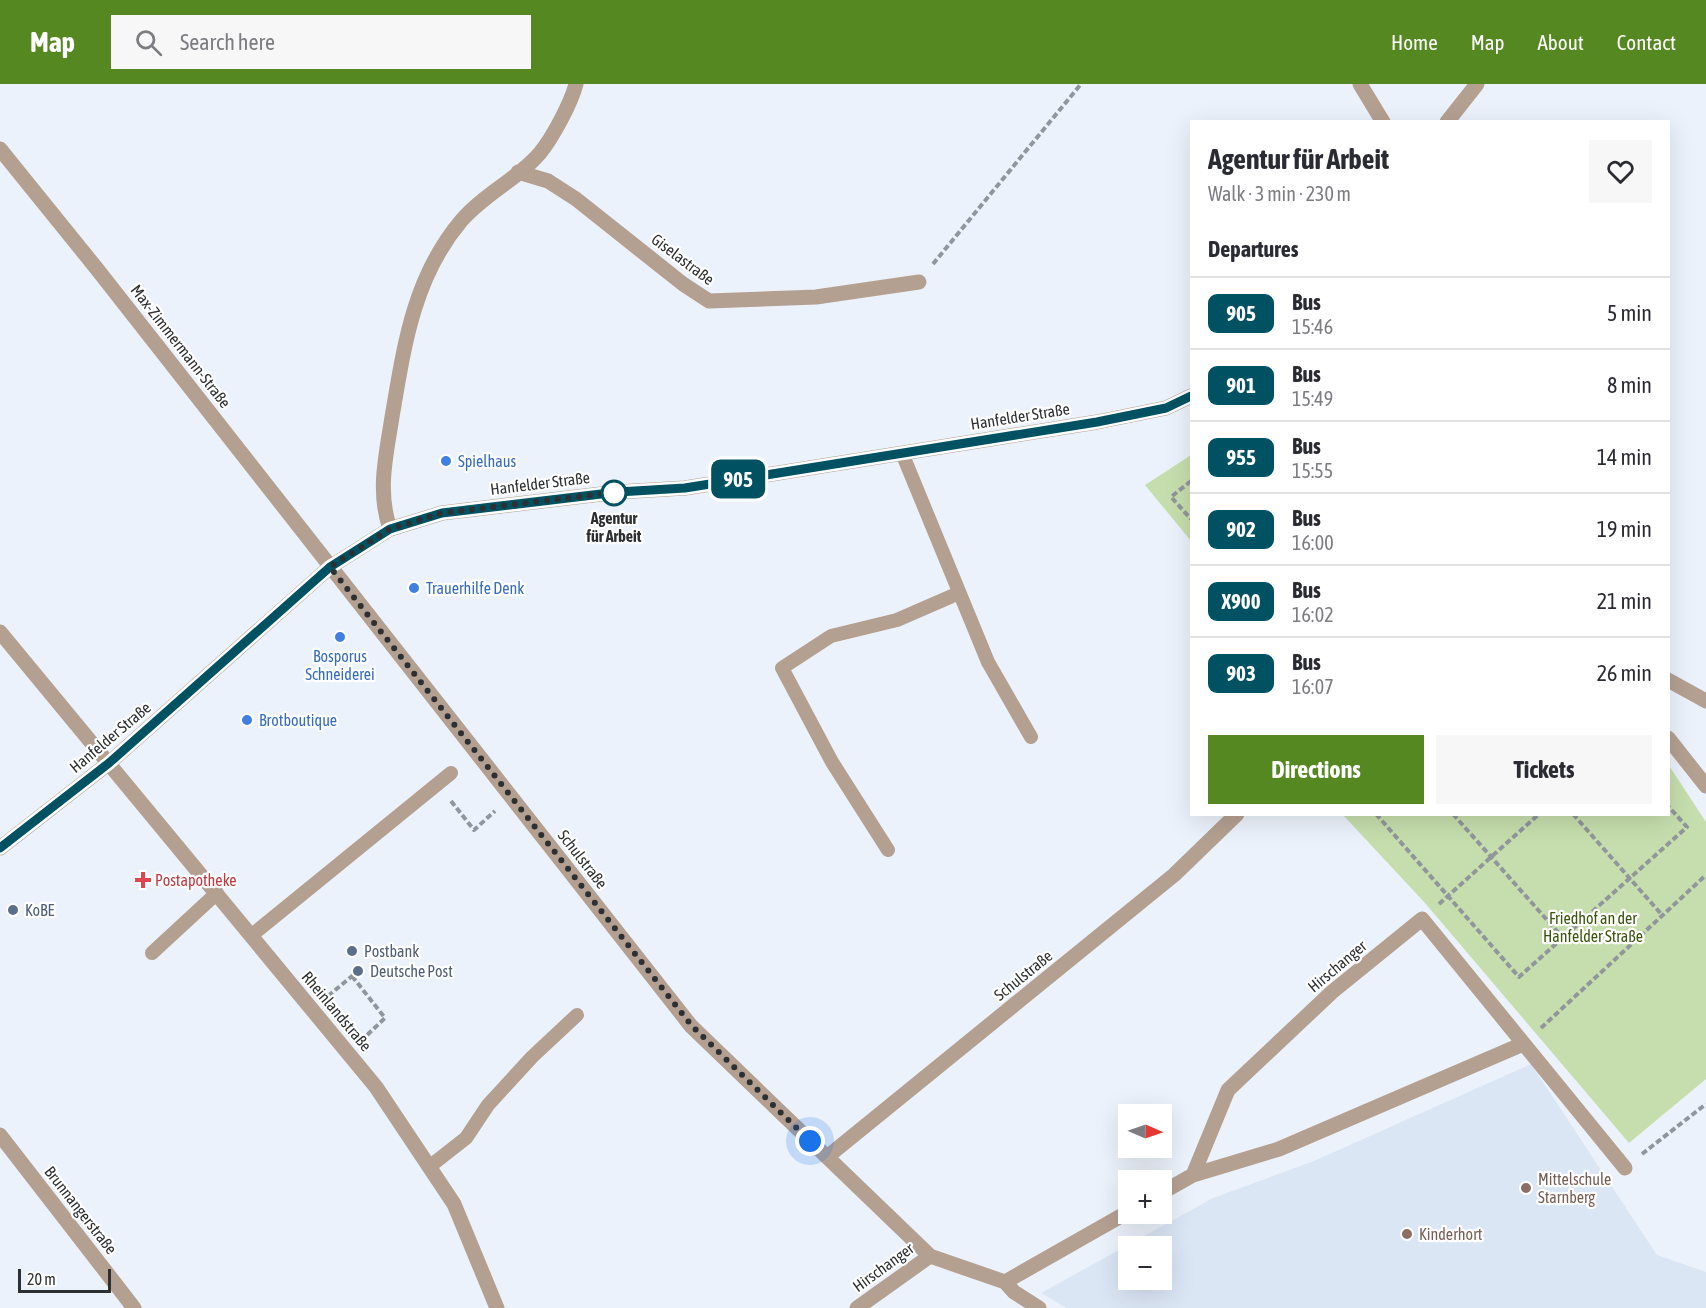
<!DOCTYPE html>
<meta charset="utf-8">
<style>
body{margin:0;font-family:"Asap Condensed",sans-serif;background:#f7f7f7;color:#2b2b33;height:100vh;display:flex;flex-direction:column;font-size:22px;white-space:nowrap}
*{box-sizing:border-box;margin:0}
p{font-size:20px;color:#7c7c81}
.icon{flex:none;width:33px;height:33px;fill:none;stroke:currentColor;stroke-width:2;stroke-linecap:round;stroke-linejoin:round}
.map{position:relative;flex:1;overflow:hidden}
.sheet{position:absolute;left:1190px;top:36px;width:480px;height:696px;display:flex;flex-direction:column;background:#fff;border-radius:0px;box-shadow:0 6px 24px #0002}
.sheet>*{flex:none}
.badge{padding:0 12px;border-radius:9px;font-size:21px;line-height:39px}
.needle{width:39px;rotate:92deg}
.controls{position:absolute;left:1118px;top:1020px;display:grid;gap:12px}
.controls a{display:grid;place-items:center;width:54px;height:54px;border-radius:0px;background:#fff;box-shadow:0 6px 24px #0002;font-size:30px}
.scale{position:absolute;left:18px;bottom:15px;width:93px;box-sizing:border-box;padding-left:6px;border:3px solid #2d3033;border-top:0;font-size:16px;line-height:21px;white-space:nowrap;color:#2d3033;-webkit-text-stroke:4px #fff;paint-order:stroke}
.you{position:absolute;width:30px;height:30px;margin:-15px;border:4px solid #fff;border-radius:50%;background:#1a73e8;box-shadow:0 0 0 9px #1a73e833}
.map>.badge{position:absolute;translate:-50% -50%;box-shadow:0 0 0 3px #fff}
h2{padding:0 18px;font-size:22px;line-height:54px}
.round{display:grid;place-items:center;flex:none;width:63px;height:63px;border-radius:0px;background:#f7f7f7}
.overview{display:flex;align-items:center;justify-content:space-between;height:102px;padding:0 18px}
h1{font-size:28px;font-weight:700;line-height:45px}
.primary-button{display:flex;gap:12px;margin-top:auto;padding:12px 18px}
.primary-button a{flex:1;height:69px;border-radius:0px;background:#558820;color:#fff;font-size:24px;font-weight:700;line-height:69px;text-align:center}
.primary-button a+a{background:#f7f7f7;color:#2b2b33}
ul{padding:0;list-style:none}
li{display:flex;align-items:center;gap:18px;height:72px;padding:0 18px;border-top:2px solid #e1e1e2}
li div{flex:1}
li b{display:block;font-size:22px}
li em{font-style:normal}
li .badge{min-width:66px;font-weight:700;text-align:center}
header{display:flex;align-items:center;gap:36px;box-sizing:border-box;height:84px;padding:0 30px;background:#558820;color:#fff}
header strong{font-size:28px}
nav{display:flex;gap:33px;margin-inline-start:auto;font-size:21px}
.search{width:420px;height:54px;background:#f7f7f7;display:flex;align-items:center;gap:15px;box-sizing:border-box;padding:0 21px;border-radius:0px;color:#7c7c81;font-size:22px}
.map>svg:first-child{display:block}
.built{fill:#dbe6f5;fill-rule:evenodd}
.green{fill:#c6dead}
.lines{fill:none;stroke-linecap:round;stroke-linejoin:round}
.path{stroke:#91969c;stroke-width:4;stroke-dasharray:6 3;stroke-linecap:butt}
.service{stroke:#b4a091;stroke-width:14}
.minor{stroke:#b4a091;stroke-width:15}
.tertiary{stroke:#b4a091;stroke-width:15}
.line-casing{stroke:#fff;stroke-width:14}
.line{stroke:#005262;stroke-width:9}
.walk{stroke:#2d3033;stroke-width:6;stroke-dasharray:0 10.8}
.shop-dot{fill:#3f7fe0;stroke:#fff;stroke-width:2}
.stop-dot{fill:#fff;stroke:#005262;stroke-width:3}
.health-dot{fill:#e0444e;stroke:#fff;stroke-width:2}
.service-dot{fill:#5c6f8a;stroke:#fff;stroke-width:2}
.education-dot{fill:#8d6e63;stroke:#fff;stroke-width:2}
.labels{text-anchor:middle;stroke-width:4.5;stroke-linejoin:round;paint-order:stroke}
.street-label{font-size:16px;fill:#2d3033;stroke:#fff}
.shop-label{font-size:16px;fill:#366cbe;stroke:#fff;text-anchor:start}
.stop-label{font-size:16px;font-weight:bold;fill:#2d3033;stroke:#fff}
.health-label{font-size:16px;fill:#be3a42;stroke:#fff;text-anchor:start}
.service-label{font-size:16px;fill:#4e5e75;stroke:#fff;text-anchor:start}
.park-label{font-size:16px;fill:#39540b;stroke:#fff}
.education-label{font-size:16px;fill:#785e54;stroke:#fff;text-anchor:start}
</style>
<header>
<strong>Map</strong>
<div class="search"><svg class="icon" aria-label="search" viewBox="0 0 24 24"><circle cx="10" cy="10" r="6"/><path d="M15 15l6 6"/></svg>Search here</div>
<nav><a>Home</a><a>Map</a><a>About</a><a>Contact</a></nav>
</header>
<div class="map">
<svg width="1706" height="1224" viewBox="0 0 1706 1224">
<rect width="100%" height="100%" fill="#ecf2fb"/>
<path class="built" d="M1531,980L1657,1171L1706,1188V1224H1066L1041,1209L1213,1114L1314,1077ZM1128,1162H1161V1196H1128Z"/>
<path class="green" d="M1191,371V457L1145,401Z
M1668,680L1706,738V995L1629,1059L1425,819L1343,731L1668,730Z"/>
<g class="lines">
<path class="path" d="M933,180L1081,0
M1191,397L1171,413L1191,435
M451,717L474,746L495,727
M1376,730L1519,893L1687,743L1668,722
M1453,730L1563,854
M1573,730L1662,831
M1439,820L1539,730
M352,892L385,934L364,954
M328,912L357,888
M1541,944L1706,791
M1642,1070L1706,1020"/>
<path class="service" d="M902,369L988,578L1031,653
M888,766L832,678L782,584L831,552L897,536L959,509
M252,851L451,689
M152,869L217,809
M429,1083L466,1054L488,1021L532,973L577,931"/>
<path class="minor" d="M1360,0L1383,38
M0,65L97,185L691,942L930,1172L1005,1198L1014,1208L1039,1224
M518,88L548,97L576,115L683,200L709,217L816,213L919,198
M390,445C377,407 386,372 392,333C404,263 413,194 461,137C484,110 518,95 540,69C553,53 571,19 576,0
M0,548L376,1003L454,1120L497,1224
M1668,596L1706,617
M1668,654L1706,702
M0,1051L134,1224
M827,1073L1174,791L1237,730
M1193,1091L1228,1006L1332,908L1422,835L1625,1084
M1161,1109L1193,1091L1279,1065L1523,960
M1005,1198L1128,1128
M857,1224L930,1172"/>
<path class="tertiary" d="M1447,38L1477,0
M0,764L109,679L330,483L390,445L442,429L618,408L685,404L1097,338L1166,324L1191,312"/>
</g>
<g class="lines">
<defs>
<path id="line" d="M0,764L109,679L330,483L390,445L442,429L618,408L685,404L1097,338L1166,324L1191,312"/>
</defs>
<use href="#line" class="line-casing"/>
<use href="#line" class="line"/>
<path class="walk" d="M614,409L618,408L442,429L390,445L330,483L692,942L810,1057"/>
</g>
<g class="shop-dot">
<circle cx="446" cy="377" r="6"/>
<circle cx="414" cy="504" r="6"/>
<circle cx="340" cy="553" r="6"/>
<circle cx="247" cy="636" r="6"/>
</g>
<circle class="stop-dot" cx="614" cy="409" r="12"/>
<path class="health-dot" d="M140 787h6v6h6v6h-6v6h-6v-6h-6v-6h6z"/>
<g class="service-dot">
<circle cx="13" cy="826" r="6"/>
<circle cx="352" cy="867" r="6"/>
<circle cx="358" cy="887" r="6"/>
</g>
<g class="education-dot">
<circle cx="1526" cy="1104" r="6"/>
<circle cx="1407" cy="1150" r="6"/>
</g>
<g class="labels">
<g class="street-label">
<text transform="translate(683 175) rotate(37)" y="6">Giselastraße</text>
<text transform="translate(181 262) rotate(52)" y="6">Max-Zimmermann-Straße</text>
<text transform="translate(1020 332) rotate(-9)" y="6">Hanfelder Straße</text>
<text transform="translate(540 399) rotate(-7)" y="6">Hanfelder Straße</text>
<text transform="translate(110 653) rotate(-40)" y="6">Hanfelder Straße</text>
<text transform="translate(583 775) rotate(52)" y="6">Schulstraße</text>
<text transform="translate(1337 882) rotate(-40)" y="6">Hirschanger</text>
<text transform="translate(1023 891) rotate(-39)" y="6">Schulstraße</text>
<text transform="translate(337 927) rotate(50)" y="6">Rheinlandstraße</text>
<text transform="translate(81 1126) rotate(52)" y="6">Brunnangerstraße</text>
<text transform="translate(883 1183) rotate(-36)" y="6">Hirschanger</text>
</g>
<g class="shop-label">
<text x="458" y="383">Spielhaus</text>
<text x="426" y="510">Trauerhilfe Denk</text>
<text x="340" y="578" text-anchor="middle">Bosporus<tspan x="340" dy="18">Schneiderei</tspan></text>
<text x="259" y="642">Brotboutique</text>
</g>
<g class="stop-label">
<text x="614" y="440">Agentur<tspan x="614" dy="18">für Arbeit</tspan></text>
</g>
<g class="health-label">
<text x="155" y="802">Postapotheke</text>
</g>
<g class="service-label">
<text x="25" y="832">KoBE</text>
<text x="364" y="873">Postbank</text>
<text x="370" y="893">Deutsche Post</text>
</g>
<g class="park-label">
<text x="1593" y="840">Friedhof an der<tspan x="1593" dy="18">Hanfelder Straße</tspan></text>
</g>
<g class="education-label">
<text x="1538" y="1101">Mittelschule<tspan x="1538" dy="18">Starnberg</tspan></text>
<text x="1419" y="1156">Kinderhort</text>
</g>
</g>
</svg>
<div class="controls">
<a><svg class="needle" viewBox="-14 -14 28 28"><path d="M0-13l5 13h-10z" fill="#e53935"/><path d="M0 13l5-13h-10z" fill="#7c7c81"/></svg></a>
<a>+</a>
<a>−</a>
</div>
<div class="scale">20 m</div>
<div class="you" style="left:810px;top:1057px"></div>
<b class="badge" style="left:738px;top:395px;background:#005262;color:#fff">905</b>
<section class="sheet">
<div class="overview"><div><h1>Agentur für Arbeit</h1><p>Walk · 3 min · 230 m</p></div><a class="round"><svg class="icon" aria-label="heart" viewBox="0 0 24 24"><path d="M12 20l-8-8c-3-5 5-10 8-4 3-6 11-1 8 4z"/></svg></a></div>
<h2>Departures</h2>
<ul>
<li><span class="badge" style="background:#005262;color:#fff">905</span><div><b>Bus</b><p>15:46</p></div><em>5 min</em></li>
<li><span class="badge" style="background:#005262;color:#fff">901</span><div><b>Bus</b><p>15:49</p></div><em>8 min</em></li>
<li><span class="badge" style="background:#005262;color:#fff">955</span><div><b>Bus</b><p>15:55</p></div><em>14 min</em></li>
<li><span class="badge" style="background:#005262;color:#fff">902</span><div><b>Bus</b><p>16:00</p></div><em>19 min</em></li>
<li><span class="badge" style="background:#005262;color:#fff">X900</span><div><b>Bus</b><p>16:02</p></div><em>21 min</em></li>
<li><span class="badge" style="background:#005262;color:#fff">903</span><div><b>Bus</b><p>16:07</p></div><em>26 min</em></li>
</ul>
<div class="primary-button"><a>Directions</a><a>Tickets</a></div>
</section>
</div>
